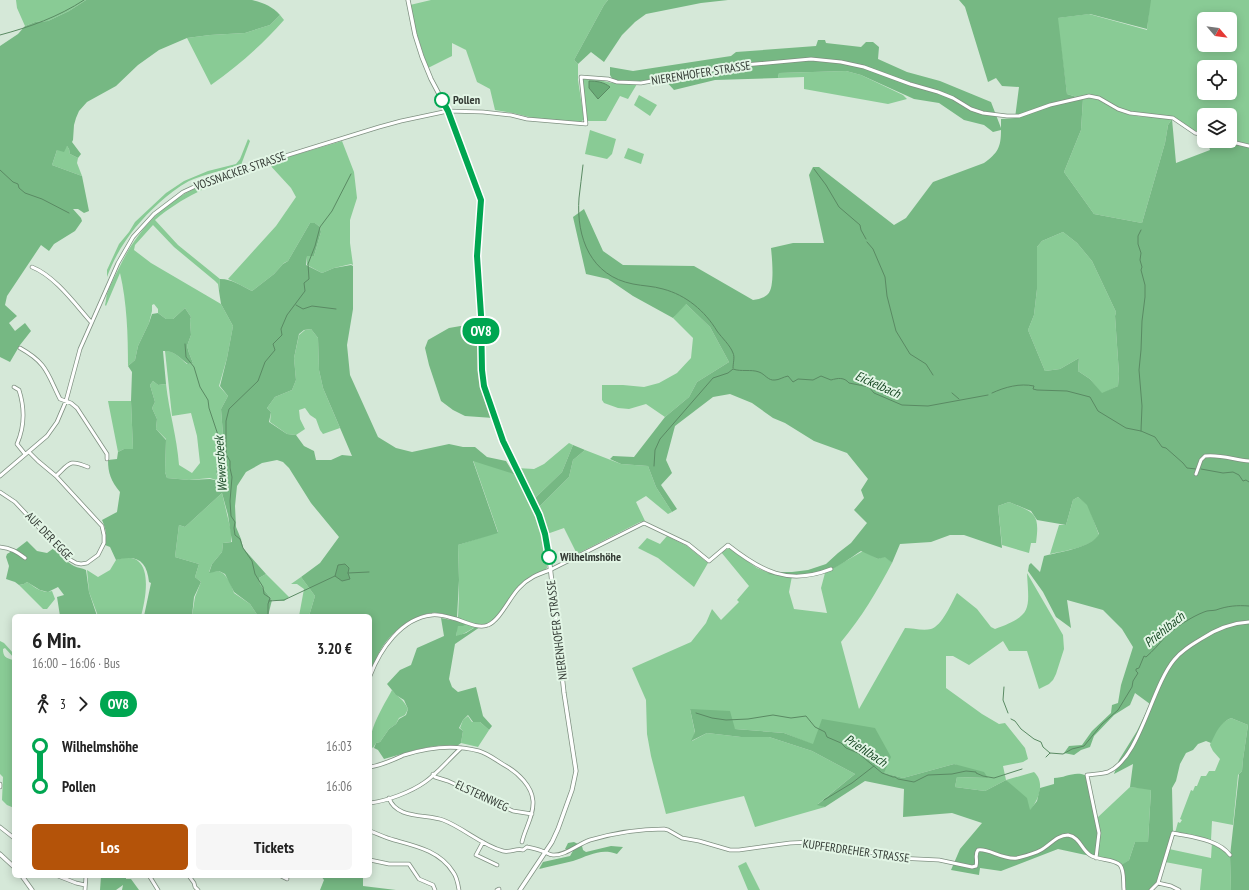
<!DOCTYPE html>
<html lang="de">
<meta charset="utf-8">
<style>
body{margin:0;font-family:"PT Sans Narrow",sans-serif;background:#f6f6f6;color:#222;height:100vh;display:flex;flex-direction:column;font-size:15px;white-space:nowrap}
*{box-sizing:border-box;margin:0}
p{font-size:13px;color:#767676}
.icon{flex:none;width:22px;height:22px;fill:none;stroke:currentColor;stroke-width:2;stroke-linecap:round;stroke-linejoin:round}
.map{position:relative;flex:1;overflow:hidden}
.drawer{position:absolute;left:12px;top:614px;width:360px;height:264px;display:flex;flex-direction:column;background:#fff;border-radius:6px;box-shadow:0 2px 10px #0003}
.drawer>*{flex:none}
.badge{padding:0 8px;border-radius:13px;font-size:14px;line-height:26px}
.needle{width:26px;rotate:118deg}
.tools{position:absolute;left:1197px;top:12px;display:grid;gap:8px}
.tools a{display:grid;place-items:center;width:40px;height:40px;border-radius:6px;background:#fff;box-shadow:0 2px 10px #0003;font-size:20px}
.map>.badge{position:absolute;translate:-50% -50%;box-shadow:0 0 0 2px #fff}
.legs{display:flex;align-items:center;gap:6px;height:44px;padding:0 20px;font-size:13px}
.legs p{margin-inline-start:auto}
.head{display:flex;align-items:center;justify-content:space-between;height:68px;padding:0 20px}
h1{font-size:22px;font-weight:600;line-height:30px}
.action{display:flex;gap:8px;margin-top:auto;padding:8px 20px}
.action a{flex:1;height:46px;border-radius:6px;background:#b45309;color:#fff;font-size:16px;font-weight:600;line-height:46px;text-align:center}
.action a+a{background:#f6f6f6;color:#222}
ul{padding:0 20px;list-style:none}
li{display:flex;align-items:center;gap:14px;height:40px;font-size:15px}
li i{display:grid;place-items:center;width:6px;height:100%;margin:0 5px;background:currentColor}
li i::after{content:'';width:10px;height:10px;margin:-5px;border:3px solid;border-radius:50%;background:#fff}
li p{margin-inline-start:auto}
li:first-child i{background:linear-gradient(#0000 50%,currentColor 0)}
li:last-child i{background:linear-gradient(currentColor 50%,#0000 0)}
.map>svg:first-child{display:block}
.green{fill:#89cb95;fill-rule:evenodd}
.forest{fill:#76b883;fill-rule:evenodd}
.water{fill:#6aac77;stroke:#5a8a63}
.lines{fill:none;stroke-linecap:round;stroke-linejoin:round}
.stream{stroke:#5a8a63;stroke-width:1}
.minor-casing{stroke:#7f9081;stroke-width:4.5}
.tertiary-casing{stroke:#7f9081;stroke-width:5}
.minor{stroke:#fff;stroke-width:3}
.tertiary{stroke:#fff;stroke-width:3.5}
.line-1-casing{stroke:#fff;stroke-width:9}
.line-1{stroke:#00a651;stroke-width:6}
.stop-1-dot{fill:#fff;stroke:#00a651;stroke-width:2}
.labels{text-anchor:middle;stroke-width:4;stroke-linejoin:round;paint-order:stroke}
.street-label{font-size:12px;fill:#333a34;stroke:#e2f5e5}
.stop-label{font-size:12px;font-weight:bold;fill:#333a34;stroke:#e2f5e5;text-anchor:start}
.water-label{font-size:13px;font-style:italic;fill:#1a4a26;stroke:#e2f5e5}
</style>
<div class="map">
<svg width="1249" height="890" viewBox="0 0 1249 890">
<rect width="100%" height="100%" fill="#d5e8d8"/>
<path class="green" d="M16,0H86L69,11L48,21L35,22L25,26L17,8Z
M431,0H608L604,5L574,60L578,64V80L584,119L581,122L541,120L513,113L495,110L490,89L477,82L466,50L452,43V56L428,68L417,35L410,5Z
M1150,0H1249V145L1230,141V115H1204V135L1195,132L1177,119H1172L1168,125L1165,143L1142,223L1094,214L1064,172L1081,130L1083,99C1100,94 1114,111 1130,115C1141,117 1154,117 1165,117L1131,113L1118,108L1097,96L1090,95L1077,97L1067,94L1057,18L1089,14L1147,30ZM1204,19H1230V45H1204ZM1204,67H1230V93H1204Z
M280,15L284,20C261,46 239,65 211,85L187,38L210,35L245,33L270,25Z
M846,71L861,75L903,95L907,99L888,104L804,89V77L778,78L779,73Z
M582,78L595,79L612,83L637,84L628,99L620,96L606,121H587Z
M639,95L657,105L650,116L634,105Z
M590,130L616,139L612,154L607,159L585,154Z
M248,139L250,141L241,165C224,170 205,174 189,181C178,187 168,195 159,203C136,224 118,247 107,277V270L119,244L129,232L135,222L166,193L184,181L208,171L236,164L240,159Z
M342,141L354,172L357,198L350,220V243L353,265L351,264L334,268L322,273L307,265V256H314L321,232L320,227L315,223H310L288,261L284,263L274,274L252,291C244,287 237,283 228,279L276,226L296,197L291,188L268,163Z
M67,146L69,149L70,154L78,158L77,163L82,176L52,165L57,150Z
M628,148L644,154L641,164L624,158Z
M245,171L244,174C210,185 182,197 155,220L178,245L220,279L219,291L218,284L215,281L174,247L153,225L135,245L134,250L151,263L221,304L233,326L227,358L219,386L228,396L221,409L223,435L216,473L219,481L210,478L189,480L167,478L165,472L166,439L156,429L157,419L152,408L155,402L150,385L153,381L158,385L166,384C169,412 177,437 179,465L192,473L200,463L197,436L191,413L172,416L165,351C174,350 181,359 187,364L193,363L189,353L187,346L191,335L190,320L191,317L185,308L173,319H166L158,313V309L154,304L152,305V311L149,323L138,346L135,360L128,366C128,335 127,303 120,273L106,306L105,305C106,301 106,298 107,294C110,285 115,276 119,268C135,234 161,204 196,188C212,180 229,176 245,171Z
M1063,232L1077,243L1092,261L1116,312L1115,316L1119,374L1118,386L1102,394L1090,379L1078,371L1079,358L1060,369L1045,371L1028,330L1034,315L1037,289V247L1042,241Z
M685,303L710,327L729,362L697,382L689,397L665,417L646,404L629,409L618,408L604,403L602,400V385H623L644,387L659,383L677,373L691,358L693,338L673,318Z
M311,329L318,338L319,370L323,388L340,428L323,434L320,430L316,419L310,415L305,408L299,410L300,419L305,429L296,435L287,434L270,422L271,412L267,408L275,397L292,390L296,380L294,358L299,335L305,330Z
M108,401H131L133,449H124L118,452Z
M569,443L573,445L562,472L533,500L517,468L534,469L544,464Z
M585,450L621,464L648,466L656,487L672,512L668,514L646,496L636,502L645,521L640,522L577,554L564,528L547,534L537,509L569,477L573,460Z
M473,460L517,474C527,495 539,515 545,537C548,547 546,557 547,568C542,573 532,574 526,580C512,591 505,610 493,621C487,625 481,624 475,627C469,631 463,634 456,637C460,608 459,575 458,545L498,532Z
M222,493L231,531V542L223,543L222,552L212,564L209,572L219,571L224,574L230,582L234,593L250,604L258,616H192L195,597L201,582L195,577L199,564L175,557L179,525L185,527Z
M1078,497L1088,505L1099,535C1092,547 1064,551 1050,554L1059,525H1066L1073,500Z
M1009,502C1035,513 1040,513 1036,543H1031L1029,553L1002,545L998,506Z
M667,536L687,546L708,563L694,587L658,558L638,548L647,538L660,544Z
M729,548L757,568L770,573H769L792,576L789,592L794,609L827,613L821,588L825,573L863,551L878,559L885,556L892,563C877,591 862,617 841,642L859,709L905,628C912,628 923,631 931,629C942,626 952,602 957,593L977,609L991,627L995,629C1033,615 1029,610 1027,573L1063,635L1064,649L1056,674L1053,680L1049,684L1039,689L1027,651H1009L1003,641L969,665L953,656H946V688L982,714L999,724L1005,723L1025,748L1028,759L1023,762L1003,766L1006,780L1034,772C1046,783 1038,800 1030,811L1006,780L985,791L955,787L957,777L987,778L954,764L903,778L883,773L784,733L735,729L690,709L695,733L692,741L707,733L741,737H769L812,751L855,774L818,804L825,807L755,827L744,796L666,814L651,756L647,734L646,700L632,668L691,642L706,623L712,609L721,620L739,602L737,600L749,586L721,552Z
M126,557C130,558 135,558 138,561C151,571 145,602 141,616H98L89,592L87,570L98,577L110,570L116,560Z
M266,574L289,597L284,601L272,600L260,584L259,578Z
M301,577L315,596L309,616H299L304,589L297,584H291Z
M27,582C35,587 42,594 52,591L55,599L47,609H43L19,585L24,584Z
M0,641L4,643L14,654V658L5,648L3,649C3,657 6,658 13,660C15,666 12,671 14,677V808L7,805L2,800L3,777L0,774Z
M392,690C399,699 403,698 408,709L405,715L399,718L396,724L389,729L380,742L376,743L373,748L370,746C370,726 383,707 392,690Z
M468,716L472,722H480L489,730L478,747L461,743L463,731L460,728L463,720Z
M1231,718L1248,725L1243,759L1242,771L1238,775L1233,825L1212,821L1211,840L1175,833L1178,822L1180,823L1182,820L1180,819L1191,790L1193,791L1195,786H1197L1201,776H1206L1209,771H1215L1220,759L1213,751L1210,745C1213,734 1219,723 1231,718Z
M1130,787L1151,789L1148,842H1135L1129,860L1121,866L1097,857V818Z
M1212,842L1224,849L1230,856L1231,890H1200L1202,869L1165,862L1169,849L1211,858Z
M746,862L760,890H748L738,866Z"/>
<path class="forest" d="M86,0H252C263,3 272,6 280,15L270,25L245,33L210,35L187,38L159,50L138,65L116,86L87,102L79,111L76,118L74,125L73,140L72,142L81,154L78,158L70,154L69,149L67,146L64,152L57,150L52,165L82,176L89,211L84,213L78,209H73L81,218L82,221L75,231L54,244L49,251L41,245L7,296L5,305L17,316L9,323L15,331L25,323L31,331L20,345L10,362L0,357V46L18,34L25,26L35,22L48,21L69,11Z
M608,0H728L701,3L646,14L635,22L622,35L604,62L591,52L578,64L574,60L604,5Z
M959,0H1151L1147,29L1090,14L1058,18L1067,94L1083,99L1081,130L1064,172L1094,214L1142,223L1165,143L1168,125L1172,119L1176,163L1210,150L1207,141H1225L1249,147V890H1231L1230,856L1239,774L1242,771L1243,759L1248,725L1231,718C1220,723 1216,732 1211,743L1206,741L1198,744L1193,750L1186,753L1180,764L1176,781L1172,788L1173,833L1157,883L1150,890H1125L1120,866L1129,860L1135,842H1148L1151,790L1130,787L1133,764L1114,774L1119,760L1137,731L1150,704L1135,693L1130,705L1114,715L1094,736L1090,747L1081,750L1074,755L1064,753L1069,746L1082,745L1092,731L1111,713L1112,705L1118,703L1121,685L1133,647L1122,629L1103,610L1067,600L1071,628L1056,617L1043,592L1028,571L1029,565L1031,563L1040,572L1044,556C1058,552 1092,548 1099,534L1087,505L1078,497L1073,500L1066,525L1037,520L1031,511L1009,502L998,506L1002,548L964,535H950L931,542L900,544L892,563L885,557L878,559L861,551C844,562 827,576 805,577C793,578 780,575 767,574L775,572H792L808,570L826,564L838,553L851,543L867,523L854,510L864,498L861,490L868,479L847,453L814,441L785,423L773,418L752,403L730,394L713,397L675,426L666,460L672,473L661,485L677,509L672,512L656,487L648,466L621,464L610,459L613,456L634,457L665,417L689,397L697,382L729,362L710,327L686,304L673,318L633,296L608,279L586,274L573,217L584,209L603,251L623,265L694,266L753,300C759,299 764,298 768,294C775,287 772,258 771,248L793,243H824L809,175L813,167H819L894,225L906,218L933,182L984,163C998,153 1001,147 1001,130L993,132L984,125L964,120L939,103L914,99L861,75L846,71L779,73L778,78L715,80L674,90L663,78L640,81L613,80L610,75V67L633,71L731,56L736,52L816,46L818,40H825L826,43L861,47L866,42H873L879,47L878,59L907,72L940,81L991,102L1001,128V119L1015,118L1019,87L1002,86L996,78L988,82L965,7ZM1063,232L1077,243L1092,261L1116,312L1115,316L1119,374L1118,386L1102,393L1090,379L1078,371L1079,358L1060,369L1045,371L1028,330L1034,315L1037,289V247L1042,241Z
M310,223H315L320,227L321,232L314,256H307L306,265L322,273L334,268L351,265L353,266V309L347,345L350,375L378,437L396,448L412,452L449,444L463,447H475L487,457L506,461L514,474L473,461L498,533L458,545L459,580L457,618C449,616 441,612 432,613C412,615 390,633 380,651C376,657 374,664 370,670V616H309L315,596L301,577L320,563L339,537L311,503L289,468L283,462L277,460L262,463L246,472L237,486L235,506L236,527L241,539L243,548L266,574L259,578L260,584L272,600L268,616H258L250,604L234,592L225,574L219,571L209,573L212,564L222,552L223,543L232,542L228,515L222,493L185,527L179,525L175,557L199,564L195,577L201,582L194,597L192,616H144L151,583L149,582C147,561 137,554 116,560L110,547L105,545C107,535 106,529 102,520L117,512L120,492C111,481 108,473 108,460L117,459L118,452L124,449H133L131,401L132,372L128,366L135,360L138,346L149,323L152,314L158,313L166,319H173L185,308L191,317L190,320L191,335L187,346L189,353L193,363L188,364C180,358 174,350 163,351L166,384L158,385L153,381L150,385L155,402L152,408L157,419L156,429L166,440L165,472L167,478L189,480L210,479L219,481L216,472L223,435L221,409L228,396L220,386L227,358L233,326L221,304L219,291L220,279C233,279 241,286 252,291L274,274L283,264L288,261ZM311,329L318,338L319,370L323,388L352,456L342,455L331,460H316L314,451L304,446L296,435L287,434L269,422L271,412L267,408L275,397L292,390L296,380L294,358L299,334L304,330Z
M478,323L480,386L493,418L465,416L453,410L441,401L429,365L425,348L428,340L449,328Z
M573,445L585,450L573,460L569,477L537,509L533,500L562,472Z
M27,541L37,551L47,553L54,548C60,554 66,562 74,566C78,568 82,568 86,570L89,592L97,616H69V614H65V616H60L57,597L64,595L58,587L48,592L40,590L27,582L24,584L19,585L15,582L6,579L9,566L6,557L7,554L12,551H14Z
M441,618L467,623L463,626H458L456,636L466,633L477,626L480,627L455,644L449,679L452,687L458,692L476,687L483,716L492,726L489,730L480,722H473L468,715L463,720L459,728L463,731L461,743L457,746C431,743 409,752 384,759L378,750L374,748L376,743L380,742L389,729L396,724L399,719L406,715L408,709L404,700L396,695L387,684L400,670L411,665L417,648L444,636Z
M690,709L730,711L735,729L784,733L813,744L822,719L875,728L891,757L884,773L903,778L954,764L984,772L988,778L957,777L955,787L985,791L1006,780L1027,798L1030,810L1037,801L1040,788L1054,784V778C1066,778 1075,770 1087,776C1088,795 1096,813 1098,832C1098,840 1096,849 1095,857L1058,849L1001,871L980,868L979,875L951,870L960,849L982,823L952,813L903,817L904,789L865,781L825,807L817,805L855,774L812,751L769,737H741L707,733L691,741L695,732Z
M574,842L582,846L583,850L586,852L611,846L623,847L617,854C600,848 589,856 573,861C562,864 550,866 539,869L543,862L570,856L574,849H565L568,843Z
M101,876H126V879H131L139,890H122L123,885L116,890H100Z
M321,876H363V886L396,890H320L324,880Z"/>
<path class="water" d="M589,81C596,81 604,82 610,87L598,99L589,88Z
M345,564L349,568L348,573L350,579L342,581L335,576L338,565Z"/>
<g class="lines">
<path class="stream" d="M0,35C30,27 58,17 84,0
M583,165C582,176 580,187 579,198C576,238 591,276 633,284C643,286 653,286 663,289C686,295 705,311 717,331C722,338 730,345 733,353C735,357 733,363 733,368
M814,169L826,185L839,207L860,225L861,230L866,239
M0,170L13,182L18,184L19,188L25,193L42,199L69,213
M867,242L873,249L885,277L887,296L896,331L910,354L926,364L933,375
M296,305L303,309L312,306L336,309
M185,344L186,357L194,367L200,387L208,400L209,408L220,441L225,447
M952,393L959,399
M992,393C1005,387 1020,383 1034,386L1033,389L1037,390L1067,391L1090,397L1098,411L1126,428L1141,431L1155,437L1162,447L1166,448L1183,463L1187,468L1196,469
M1141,431L1142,406L1139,370L1141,350L1142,321L1145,297V285L1141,270L1142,267L1140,260L1141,253L1138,244V236L1141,230
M654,466L655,450L660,439L713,378L728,373L733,369C741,372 751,369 759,372C765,374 768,381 775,380C779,380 783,377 788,376L793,382L798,379L813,380L821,376L831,380C838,378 844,377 849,383L869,387L874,393L902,405L928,406L988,395
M1201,469L1223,473L1233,472L1239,475L1243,481L1246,480L1249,482
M348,573L369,572
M269,601L284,600L335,576
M268,616V604L270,598L264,594L263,587L255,574L252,561L243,548L240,539L235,535L234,528L235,522L231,516L230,501L232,477L230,468V461L226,454V421L229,409L258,381L265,362L275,350L273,344L282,335L281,329L287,315L305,291L304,283L309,279L308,264L315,246L320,227L332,211L351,174
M1004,687L1003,700L1008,713
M696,713L712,718L726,720L748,719L773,715L791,718L806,716L815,727L825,732L827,737L841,743L846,748L858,753L882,773L893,777H895L898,779L914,782L928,775L952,774L966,771L976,772V773L983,776L994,778L1022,769
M1011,719L1015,721L1021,729L1034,739L1041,742L1043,747L1050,753
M1046,757L1050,753L1063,754L1072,749L1084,746L1102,724L1118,710L1132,687L1133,681L1138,673L1136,671V669L1139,668L1144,656L1146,657C1153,651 1159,644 1165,637C1176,627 1191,617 1204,612C1208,610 1212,611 1216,610C1227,606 1237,605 1249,606
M824,800L852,783L874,766
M69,877V876"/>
<defs>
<path id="minor" d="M1228,141L1249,146
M32,267C55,276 75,304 91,322
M20,348C47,363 47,373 60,399L71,403L77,408L107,454V459
M14,387L19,390C25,409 25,426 17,444L25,454
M1196,474L1201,460L1205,456C1220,454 1235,460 1249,461
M0,476L47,436L57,422L66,401L80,349L118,263L133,237L154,214L183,192L211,179L379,127L401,121L448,111L483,112L511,115L527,119L586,124L581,77L608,79L617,82L641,83L733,66L811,59L841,62L864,67L910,84L938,92L953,98L971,109L983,113L1007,116H1019L1050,105L1089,96L1099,98L1118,109L1130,113L1173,118L1195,133L1204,135
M56,476C70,463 69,459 88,467
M0,492L15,502L59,549L69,559L76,563L81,564L87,563L98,555L104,543V535L102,526L56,476L38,461L29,452
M0,547C11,548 17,552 25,558
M370,676C380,650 401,618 432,615C440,614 448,617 456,619C465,622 479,629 488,625C500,620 510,597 519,588C528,578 538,574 550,570L644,523L688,544L709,561L728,545C761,571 788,586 831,569
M370,767C383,765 393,760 404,755C429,747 454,744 479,751C489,754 497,761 506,766C518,773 532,786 533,801C534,816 525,828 522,842
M433,774L435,777L448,781L513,811L532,814
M0,784V787
M389,798C396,819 426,814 443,820C464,828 481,845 503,851C510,853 516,848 523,850L527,847
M370,803C387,801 411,792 425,782C438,773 449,759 461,748
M0,827L14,838
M370,831C378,834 386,838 394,840C416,846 440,851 453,872C457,877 458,884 459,890
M483,842L476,855L497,865
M527,847C532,848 537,849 542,851C546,852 549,855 553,855C565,856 578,844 590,840C614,833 639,829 664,829L668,830L682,838L699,841L730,850H739L790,843L811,842L846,847L897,858L939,860L972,867L976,866C978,860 974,855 978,850C989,848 1002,860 1017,858C1025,856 1034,854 1041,850C1050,845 1057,835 1068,835C1080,837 1081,849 1090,855C1099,861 1113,858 1120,865C1125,871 1123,883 1124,890
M1096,858L1099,833L1087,775C1094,774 1102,774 1108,772C1140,758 1151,688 1174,660C1181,651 1191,645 1201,639C1216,629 1231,623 1249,622
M370,860L389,864H409L419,879L433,885L435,890
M58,876L76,883L85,885
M153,876L150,877L158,890
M189,876L194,883L195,887L198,890
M281,876L287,879
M1158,883L1171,886L1179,890
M85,890L86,876
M497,890L499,889
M1151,890L1158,883L1173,833C1191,837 1218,839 1230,855"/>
<path id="tertiary" d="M408,0L415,35L422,57L431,79L448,111L480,195L481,206L477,256L481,315V370L484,386L503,441L539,515L548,547L564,693L576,771L572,790L558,829L552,842L520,890
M0,854L14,867
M22,876L32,890"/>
</defs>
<use href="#minor" class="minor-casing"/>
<use href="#tertiary" class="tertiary-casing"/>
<use href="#minor" class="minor"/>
<use href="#tertiary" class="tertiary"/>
</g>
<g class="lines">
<defs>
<path id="line-1" d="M442,100L448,111L481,200L477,256L481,315L482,370L484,386L503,441L539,515L545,534L549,557"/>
</defs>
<use href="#line-1" class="line-1-casing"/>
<use href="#line-1" class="line-1"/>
</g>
<g class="stop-1-dot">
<circle cx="442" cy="100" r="7"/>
<circle cx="549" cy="557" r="7"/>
</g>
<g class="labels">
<g class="street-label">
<text transform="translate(701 73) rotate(-9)" y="4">NIERENHOFER STRASSE</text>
<text transform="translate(240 171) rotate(-19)" y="4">VOSSNACKER STRASSE</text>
<text transform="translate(49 536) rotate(46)" y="4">AUF DER EGGE</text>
<text transform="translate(557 630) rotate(-97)" y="4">NIERENHOFER STRASSE</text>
<text transform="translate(482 796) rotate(25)" y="4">ELSTERNWEG</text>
<text transform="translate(856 851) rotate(8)" y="4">KUPFERDREHER STRASSE</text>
</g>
<g class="stop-label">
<text x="453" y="104">Pollen</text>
<text x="560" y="561">Wilhelmshöhe</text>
</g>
<g class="water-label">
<text transform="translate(878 384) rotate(24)" y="5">Eickelbach</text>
<text transform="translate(220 464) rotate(-94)" y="5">Wewersbeek</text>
<text transform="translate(1164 629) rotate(-39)" y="5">Priehlbach</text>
<text transform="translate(866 750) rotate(33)" y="5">Priehlbach</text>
</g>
</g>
</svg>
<div class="tools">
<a><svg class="needle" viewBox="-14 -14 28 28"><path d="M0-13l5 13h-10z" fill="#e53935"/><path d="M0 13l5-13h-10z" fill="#767676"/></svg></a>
<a><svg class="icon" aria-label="locate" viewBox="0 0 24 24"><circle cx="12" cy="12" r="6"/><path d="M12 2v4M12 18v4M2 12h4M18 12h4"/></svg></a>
<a><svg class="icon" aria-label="layers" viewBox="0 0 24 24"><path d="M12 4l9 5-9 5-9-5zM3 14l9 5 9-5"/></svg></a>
</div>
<b class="badge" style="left:481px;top:331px;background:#00a651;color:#fff">OV8</b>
<section class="drawer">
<div class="head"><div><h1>6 Min.</h1><p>16:00 – 16:06 · Bus</p></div><b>3.20 €</b></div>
<div class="legs"><svg class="icon" aria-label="walk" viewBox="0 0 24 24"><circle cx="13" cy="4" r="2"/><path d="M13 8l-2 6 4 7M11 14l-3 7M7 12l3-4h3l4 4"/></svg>3<svg class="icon" aria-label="forward" viewBox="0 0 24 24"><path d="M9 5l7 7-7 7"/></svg><b class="badge" style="background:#00a651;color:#fff">OV8</b></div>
<ul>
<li><i style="color:#00a651"></i><b>Wilhelmshöhe</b><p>16:03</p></li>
<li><i style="color:#00a651"></i><b>Pollen</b><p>16:06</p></li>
</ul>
<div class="action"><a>Los</a><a>Tickets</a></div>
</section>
</div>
